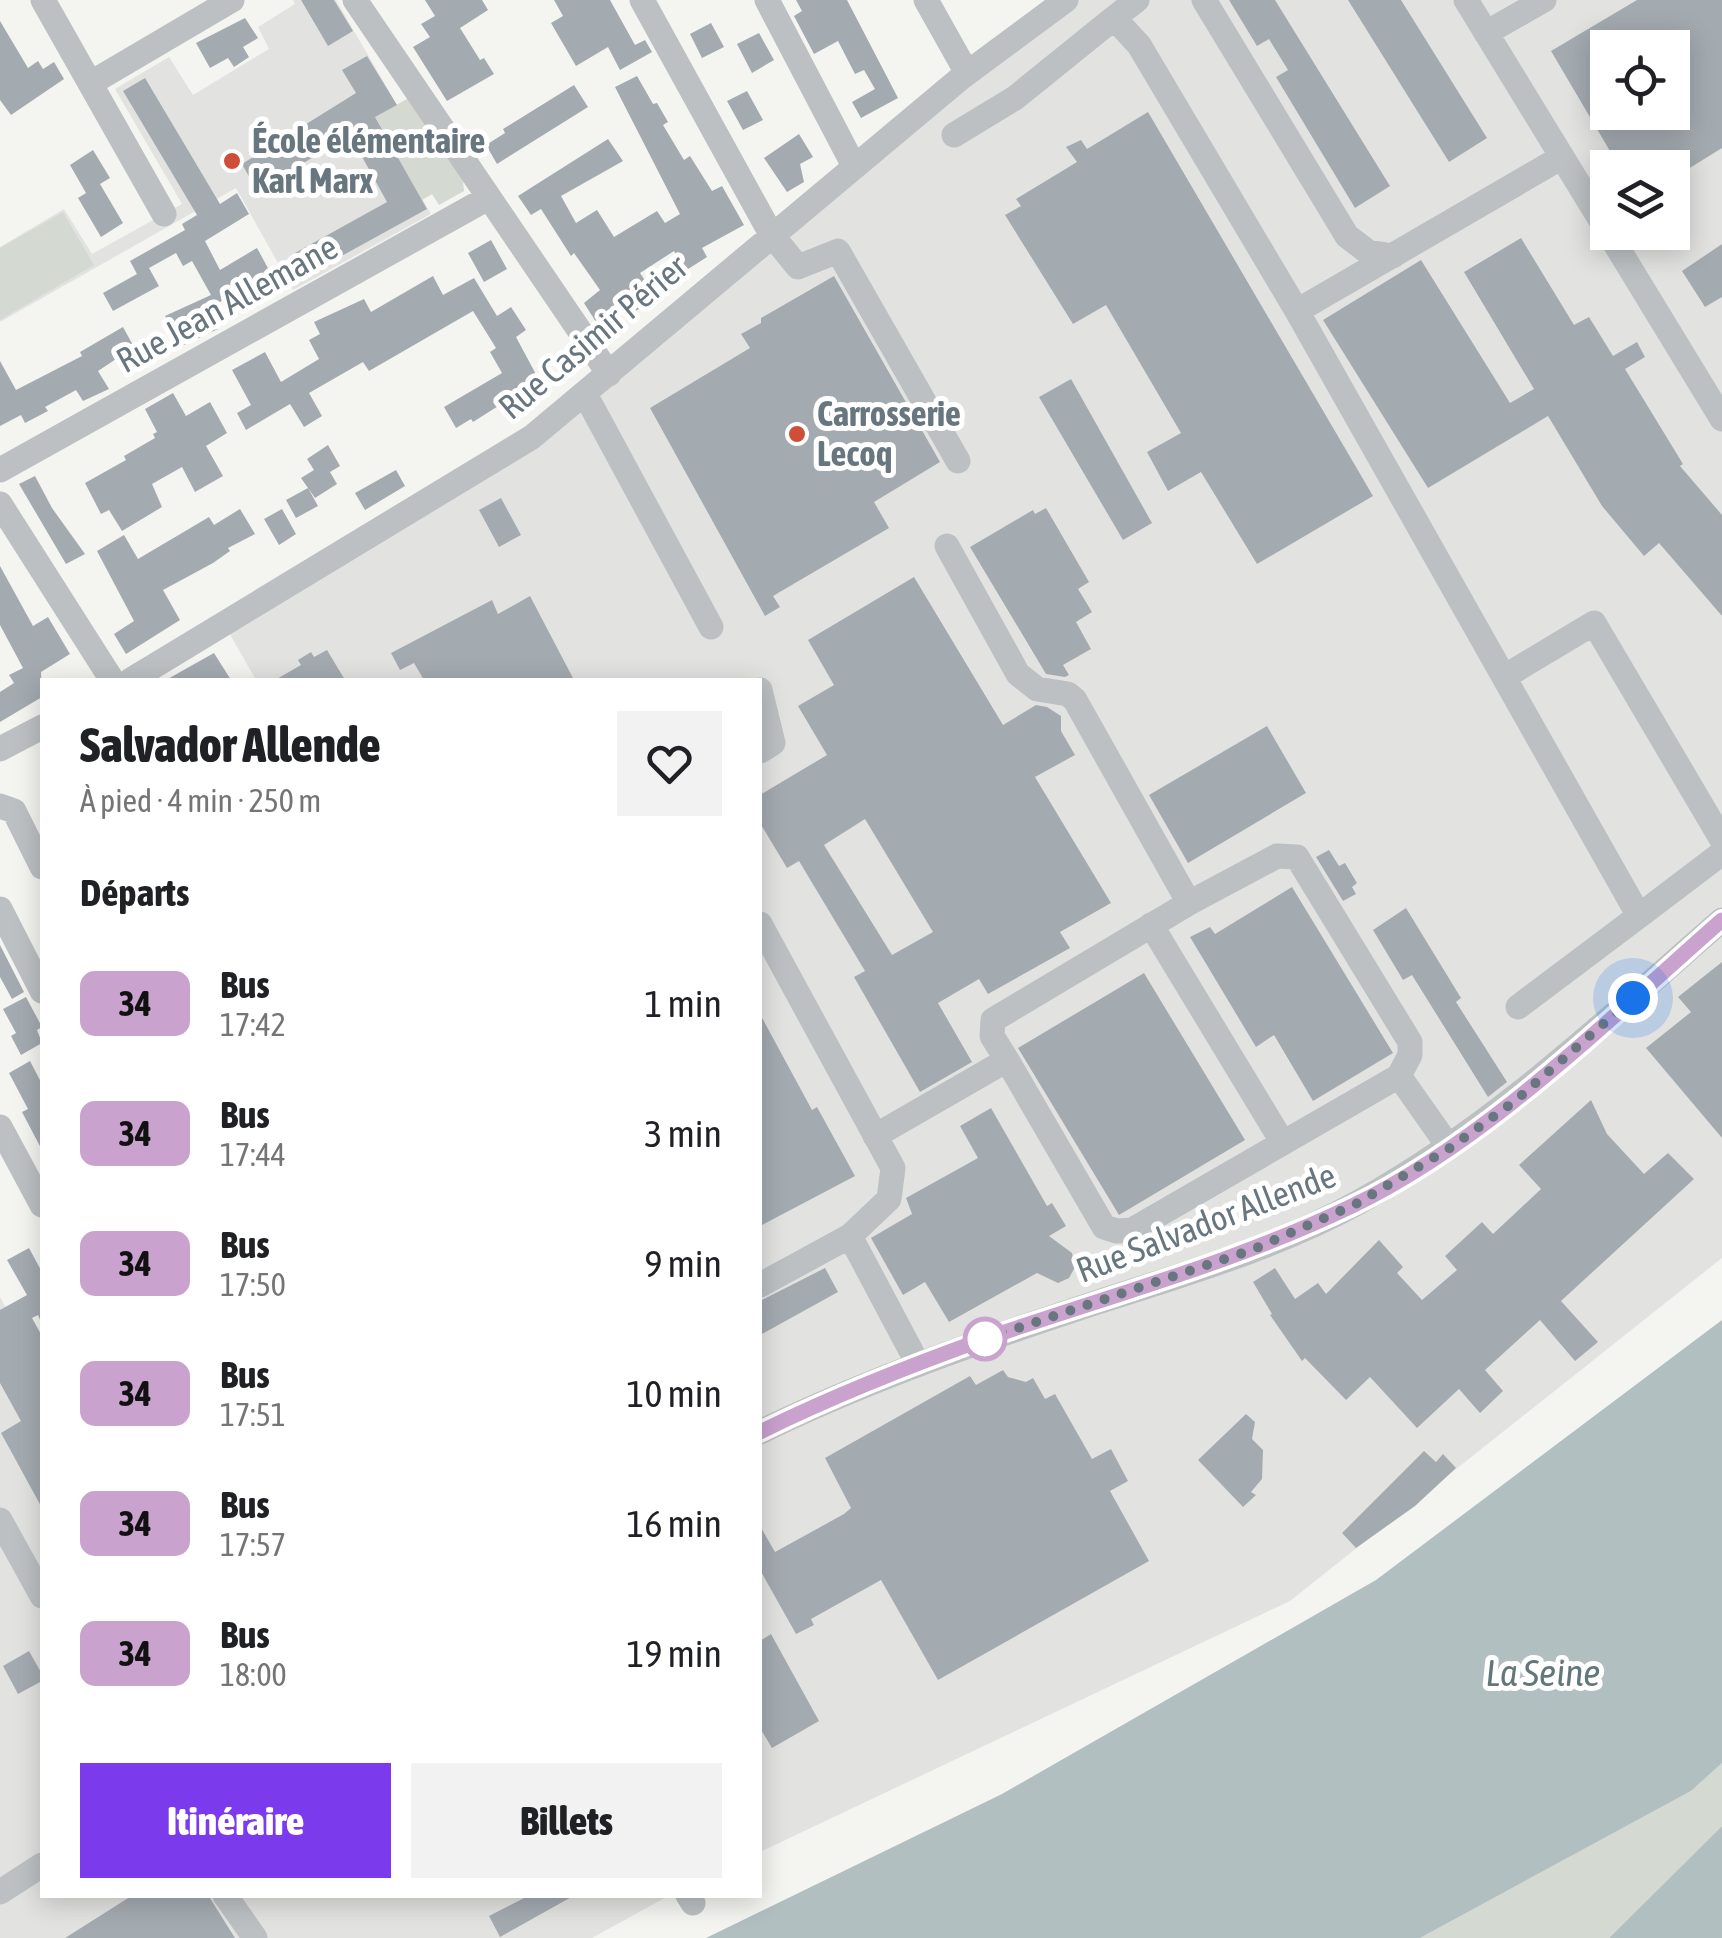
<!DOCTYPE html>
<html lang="fr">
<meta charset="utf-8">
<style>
body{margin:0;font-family:"Asap Condensed",sans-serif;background:#f2f2f2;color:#202124;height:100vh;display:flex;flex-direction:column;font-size:38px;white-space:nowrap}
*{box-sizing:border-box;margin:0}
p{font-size:32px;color:#757577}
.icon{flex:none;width:55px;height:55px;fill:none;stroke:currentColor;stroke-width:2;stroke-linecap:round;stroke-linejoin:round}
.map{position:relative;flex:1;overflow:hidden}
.drawer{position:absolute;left:40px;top:678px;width:722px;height:1220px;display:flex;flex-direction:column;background:#fff;border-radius:0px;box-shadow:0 5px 25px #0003}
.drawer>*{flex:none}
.badge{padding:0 20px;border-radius:15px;font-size:35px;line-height:65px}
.fabs{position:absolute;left:1590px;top:30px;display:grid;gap:20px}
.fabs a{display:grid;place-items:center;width:100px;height:100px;border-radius:0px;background:#fff;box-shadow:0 5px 25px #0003;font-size:50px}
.you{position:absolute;width:50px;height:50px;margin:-25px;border:8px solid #fff;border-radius:50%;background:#1a73e8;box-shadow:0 0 0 15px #1a73e833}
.map>.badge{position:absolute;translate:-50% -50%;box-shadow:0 0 0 5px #fff}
h2{padding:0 40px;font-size:38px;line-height:90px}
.round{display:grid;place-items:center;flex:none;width:105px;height:105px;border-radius:0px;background:#f2f2f2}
.summary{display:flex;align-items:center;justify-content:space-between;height:170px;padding:0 40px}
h1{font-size:48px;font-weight:800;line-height:75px}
.button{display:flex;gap:20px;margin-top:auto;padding:20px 40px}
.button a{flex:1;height:115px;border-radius:0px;background:#7c3aed;color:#fff;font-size:40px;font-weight:800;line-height:115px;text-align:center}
.button a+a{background:#f2f2f2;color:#202124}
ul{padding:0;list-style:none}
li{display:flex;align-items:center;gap:30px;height:130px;padding:0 40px}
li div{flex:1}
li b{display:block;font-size:38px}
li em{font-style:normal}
li .badge{min-width:110px;font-weight:700;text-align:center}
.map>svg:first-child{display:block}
.built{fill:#e2e3e1;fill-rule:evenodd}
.green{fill:#d4d9d1}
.water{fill:#b2bfc1}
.building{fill:#a4abb0;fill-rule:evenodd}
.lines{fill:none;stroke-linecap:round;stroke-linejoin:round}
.minor{stroke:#bcc0c3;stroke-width:25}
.line-casing{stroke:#fff;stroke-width:22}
.line{stroke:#c9a2cd;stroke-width:15}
.walk{stroke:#67767f;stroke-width:10;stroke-dasharray:0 18}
.poi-dot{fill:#ce4e37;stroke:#fff;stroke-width:4}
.stop-dot{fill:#fff;stroke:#c9a2cd;stroke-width:5}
.labels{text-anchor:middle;stroke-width:10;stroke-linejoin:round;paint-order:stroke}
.poi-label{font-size:35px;font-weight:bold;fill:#67767f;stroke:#fff;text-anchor:start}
.street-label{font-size:35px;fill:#67767f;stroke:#fff}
.water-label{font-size:38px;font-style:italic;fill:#63777b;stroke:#fff}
</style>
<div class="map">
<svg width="1722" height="1938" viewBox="0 0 1722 1938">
<rect width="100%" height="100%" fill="#f4f4f1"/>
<path class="built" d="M293,0H336L397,105L375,118L431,214L293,290L236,188L0,322V247L64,209L92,254L182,204L115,89L169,57L193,95L269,49L258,27L295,4Z
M1066,0H1722V1258L1290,1601L760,1852V680H256L224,624L532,437ZM1608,48H1672V112H1608ZM1608,168H1672V232H1608Z
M0,1297L42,1373V1895H670L592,1938H0Z"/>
<path class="green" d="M414,95L463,181L464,191L439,205L432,194L422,200L375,117Z
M63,212L94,265L0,320V248Z
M1722,1763V1826L1609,1938H1420L1691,1791Z"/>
<path class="water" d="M1722,1320V1763L1691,1791L1420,1938H706L1002,1794L1376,1580Z
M1722,1826V1938H1609Z"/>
<path class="building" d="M301,0H334L353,31L328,46Z
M425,0H482L488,10L460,28L480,60L484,58L494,74L447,101L413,47L430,37L421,24L435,16Z
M554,0H610L635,45L645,40L652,52L620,70L608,47L576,66L551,23L563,16Z
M796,0H847L898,98L861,118L852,102L875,89L864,70L855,74L838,41L814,54L794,16L802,11Z
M1229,0H1275L1390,186L1355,208L1276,77L1288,70L1269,39L1257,46Z
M1348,0H1401L1487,138L1449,162Z
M1637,0H1722V148L1672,179V168H1620L1551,51ZM1608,48H1672V112H1608Z
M245,18L258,38L243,47L249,57L234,67L228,58L210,68L196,43Z
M0,21L28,68L38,61L43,69L54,62L64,79L11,115L0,100Z
M711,23L724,47L702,58L690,34Z
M759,33L774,60L752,73L737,44Z
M367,56L397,105L375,117L427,209L307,275L295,253L387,202L350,135L257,191L242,164L356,93L342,70Z
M637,76L653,104L657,103L668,122L663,125L684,160L690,156L712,191L722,186L744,225L702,248L707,257L685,271L674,251L640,273L656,297L633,313L626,302L596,322L584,303L600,290L574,253L571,256L541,209L531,215L518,196L608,139L623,161L561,196L576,223L597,210L614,237L657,211L665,223L680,214L615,87Z
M145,78L220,204L237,193L249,214L205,241L220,270L257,248L269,270L250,280L253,285L218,303L226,319L216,325L218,329L175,349L166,331L172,328L165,316L211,295L192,261L183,266L176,253L149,268L159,286L113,311L103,293L137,274L130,261L185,230L182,224L197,215L123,91Z
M574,85L588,107L497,164L486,145L505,133L503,129Z
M747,91L763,120L743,130L727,101Z
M1148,112L1373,496L1257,564L1201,472L1168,491L1147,452L1181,433L1106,305L1073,324L1005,215L1021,206L1016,199L1077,162L1066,147L1081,140L1087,149Z
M799,134L813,157L800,164L804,182L787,192L764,158Z
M93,150L110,178L100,184L123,223L101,237L78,198L86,193L70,165Z
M1521,238L1574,325L1589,317L1613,356L1637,342L1645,357L1625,369L1683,464L1680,466L1722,515V616L1659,543L1644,556L1602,506L1548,416L1428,488L1323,320L1421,260L1510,403L1534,389L1464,272Z
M491,240L507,269L484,282L468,253Z
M1722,244V297L1705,307L1682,271Z
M433,276L443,295L474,278L497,316L511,307L526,330L516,337L539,380L473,422L471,419L456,428L444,407L502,373L490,352L496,348L473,311L369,371L363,362L309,393L322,416L304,427L290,404L246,430L237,413L251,405L232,370L265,352L281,382L319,359L309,340L320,334L314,322L364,299L371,312Z
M834,276L940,462L874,502L889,528L773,596L780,607L765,616L650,408L750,348L741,334L761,323V318Z
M123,327L134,347L98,371L109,389L83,401L76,390L45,407L48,411L25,423L21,415L0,426V361L16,390L82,356L80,352Z
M1071,379L1152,523L1123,540L1039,397Z
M173,393L186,416L210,402L227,433L206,446L223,476L195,492L182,467L152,484L162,507L122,531L109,510L101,514L85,483L126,460L124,456L155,438L153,434L157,432L145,409Z
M328,445L340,466L330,472L337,484L315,498L301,478L314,470L307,459Z
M396,470L405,486L365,510L355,493Z
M35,476L52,508L85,554L66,564L19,484Z
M308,488L318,506L296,518L286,500Z
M501,498L521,535L499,547L479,510Z
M1046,508L1089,582L1078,589L1092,612L1076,622L1091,649L1063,665L1069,675L1065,677L1046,674L970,547L1033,510L1035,514Z
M240,509L255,534L228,548L230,551L213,563L163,590L180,620L126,654L114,634L134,621L97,551L124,535L138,559L209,517L214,525Z
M282,509L296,534L279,545L264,519Z
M0,566L33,626L48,617L70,654L41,672L42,697L0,722V692L14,683L9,675L23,668L0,625Z
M914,577L1003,725L1036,705L1047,707L1061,716V731L1075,755L1035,777L1111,903L1060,932L1070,948L988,994L979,979L938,1003L972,1062L920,1092L854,977L865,971L799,861L787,868L760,823V795L827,755L798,706L834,685L808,640ZM865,819L933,932L892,955L824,845Z
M530,596L574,680H424L414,663L400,670L391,653L492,600L498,614Z
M327,650L345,680H275L301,665L298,660L311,652L314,657Z
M214,653L231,680H166L189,667Z
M1267,726L1306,793L1188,863L1149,795Z
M1329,850L1339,866L1345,863L1357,883L1352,887L1356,894L1343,901L1316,857Z
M1292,887L1393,1053L1313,1101L1274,1035L1256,1047L1190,937L1210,927L1215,934Z
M1406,908L1461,998L1456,1002L1507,1082L1488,1097L1412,975L1403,980L1373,930Z
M0,945L24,992L12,999L0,977Z
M1722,962V1138L1646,1048L1691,1012L1678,997Z
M1144,973L1245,1140L1119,1215L1018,1048Z
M26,997L42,1027L37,1030L42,1043L21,1055L11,1036L16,1033L3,1009Z
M760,1014L812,1110L817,1107L855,1176L760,1226Z
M30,1061L42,1084V1150L22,1112L28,1109L9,1073Z
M1591,1100L1607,1134L1644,1174L1668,1153L1694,1179L1561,1301L1598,1342L1575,1361L1540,1320L1485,1370L1503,1391L1480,1413L1459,1389L1417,1428L1370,1377L1346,1400L1305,1358L1302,1361L1270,1315L1272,1314L1253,1282L1275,1268L1295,1299L1318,1283L1326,1294L1379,1240L1403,1267L1397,1273L1422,1300L1457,1270L1445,1256L1482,1222L1493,1234L1541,1189L1519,1165Z
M991,1108L1047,1206L1052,1203L1066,1226L1049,1236L1072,1253L1075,1267L1069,1278L1058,1283L1037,1273L949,1322L925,1282L903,1295L871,1238L912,1214L906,1198L978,1158L960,1126Z
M29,1248L42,1272V1324L38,1315L32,1318L42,1336V1508L1,1433L21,1421L0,1383V1310L27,1295L7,1260Z
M825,1268L838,1292L760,1335V1301Z
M1003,1370L1008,1377L1026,1382L1033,1378L1045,1399L1055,1394L1092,1459L1111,1449L1128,1481L1110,1491L1149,1561L938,1680L881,1580L811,1619L814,1625L796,1634L760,1570V1526L775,1552L844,1514L851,1508L825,1458L970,1376L976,1385Z
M1246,1414L1255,1422L1252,1439L1263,1450L1262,1479L1251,1492L1256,1495L1243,1507L1198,1460Z
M1424,1451L1436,1462L1443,1454L1456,1468L1415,1506L1356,1548L1342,1533Z
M771,1634L819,1721L772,1748L760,1728V1641Z
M29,1651L42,1674V1681L18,1694L3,1666Z
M133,1895H208L235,1938H65Z
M530,1895H575L500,1937L489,1916Z"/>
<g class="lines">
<path class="minor" d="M43,0L164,214
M355,0L609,374
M642,0L771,234L798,267L838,251L958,461
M767,0L854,166
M926,0L967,73
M1204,0L1347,236L1368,252L1393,256
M1466,0L1608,232
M1114,18L1137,0
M1486,33L1544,0
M91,83L232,0
M954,135L1015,98L1114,18L1139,45L1297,311L1562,157
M1608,232L1722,419
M1297,311L1639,916L1518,1007
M585,394L711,627
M0,470L488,198
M0,504L112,680
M1504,677L1594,623L1722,840
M131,680L532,437L962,77L1066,0
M0,749L42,727
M760,751L773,743L760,690
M0,806L14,811L42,867
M0,909L42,991
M1639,916L1722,853
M760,924L893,1168L889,1199L850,1236L918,1364
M1151,925L1283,1143
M1007,1060L1104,1227L1117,1231L1132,1230L1399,1076L1410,1055V1042L1297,857L1277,856L1189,903
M1399,1076L1449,1147
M0,1127L42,1205
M875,1136L1007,1060L992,1036L993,1020L1189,903L1075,700L1068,694L1037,689L1018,674L947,546
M760,1285L850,1236
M760,1432C869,1379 983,1340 1098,1302C1185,1274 1278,1247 1359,1202C1494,1127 1606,1021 1722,920
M0,1520L42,1596
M0,1892L42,1865
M225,1895L255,1938
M688,1895L693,1903"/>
</g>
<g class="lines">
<defs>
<path id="line" d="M760,1432C835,1395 911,1365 990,1337C1112,1295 1236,1262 1352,1206C1487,1141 1610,1018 1722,920"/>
</defs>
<use href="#line" class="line-casing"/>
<use href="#line" class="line"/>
<path class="walk" d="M985,1339L1252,1250L1356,1204L1450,1148L1515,1101L1633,998"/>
</g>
<g class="poi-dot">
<circle cx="232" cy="161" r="10"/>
<circle cx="797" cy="434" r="10"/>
</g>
<circle class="stop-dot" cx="985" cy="1339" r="20"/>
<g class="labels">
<g class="poi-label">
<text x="252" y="153">École élémentaire<tspan x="252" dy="40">Karl Marx</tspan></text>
<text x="817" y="426">Carrosserie<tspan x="817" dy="40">Lecoq</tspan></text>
</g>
<g class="street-label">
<text transform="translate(227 304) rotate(-29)" y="12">Rue Jean Allemane</text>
<text transform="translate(593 337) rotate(-40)" y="12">Rue Casimir Périer</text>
<text transform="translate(1206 1223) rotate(-21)" y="12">Rue Salvador Allende</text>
</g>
<g class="water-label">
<text x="1543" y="1686">La Seine</text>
</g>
</g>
</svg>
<div class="fabs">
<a><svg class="icon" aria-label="locate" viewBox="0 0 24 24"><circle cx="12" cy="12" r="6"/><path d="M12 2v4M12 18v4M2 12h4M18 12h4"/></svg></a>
<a><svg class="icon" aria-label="layers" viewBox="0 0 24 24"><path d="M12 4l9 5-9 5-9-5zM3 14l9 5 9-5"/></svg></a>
</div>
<div class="you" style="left:1633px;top:998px"></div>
<section class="drawer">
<div class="summary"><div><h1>Salvador Allende</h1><p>À pied · 4 min · 250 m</p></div><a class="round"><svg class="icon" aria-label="heart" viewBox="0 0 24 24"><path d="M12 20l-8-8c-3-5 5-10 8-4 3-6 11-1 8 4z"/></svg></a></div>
<h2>Départs</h2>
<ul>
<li><span class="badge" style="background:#c9a2cd;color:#111">34</span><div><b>Bus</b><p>17:42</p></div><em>1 min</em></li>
<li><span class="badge" style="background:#c9a2cd;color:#111">34</span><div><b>Bus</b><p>17:44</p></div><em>3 min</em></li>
<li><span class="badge" style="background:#c9a2cd;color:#111">34</span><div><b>Bus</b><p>17:50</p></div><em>9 min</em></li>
<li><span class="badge" style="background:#c9a2cd;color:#111">34</span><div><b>Bus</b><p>17:51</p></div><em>10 min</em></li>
<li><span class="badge" style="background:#c9a2cd;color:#111">34</span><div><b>Bus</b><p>17:57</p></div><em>16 min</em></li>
<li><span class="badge" style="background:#c9a2cd;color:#111">34</span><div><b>Bus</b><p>18:00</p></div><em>19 min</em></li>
</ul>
<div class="button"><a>Itinéraire</a><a>Billets</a></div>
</section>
</div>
